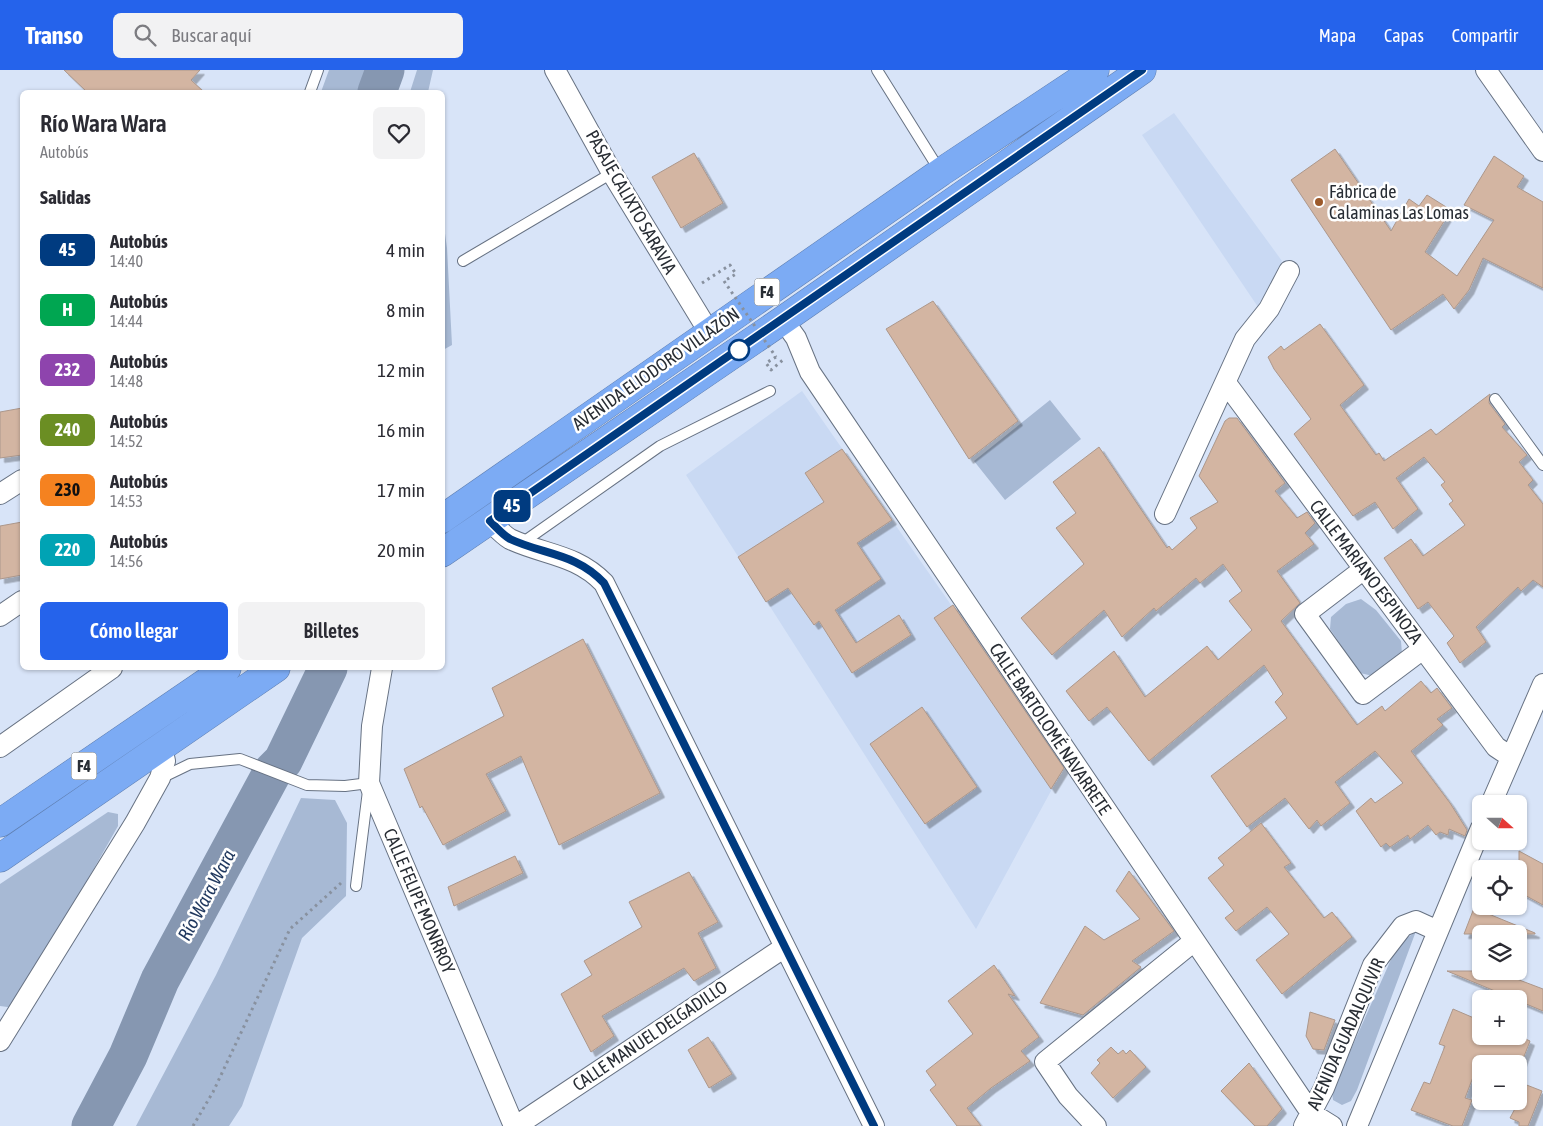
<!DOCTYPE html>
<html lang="es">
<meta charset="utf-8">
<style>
body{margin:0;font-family:"Asap Condensed",sans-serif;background:#f2f2f3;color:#2b2b33;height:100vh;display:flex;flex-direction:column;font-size:19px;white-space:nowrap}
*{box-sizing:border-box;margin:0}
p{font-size:16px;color:#7c7c81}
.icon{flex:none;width:28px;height:28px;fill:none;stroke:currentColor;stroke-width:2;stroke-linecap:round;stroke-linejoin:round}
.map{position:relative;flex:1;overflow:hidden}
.panel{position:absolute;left:20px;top:20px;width:425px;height:580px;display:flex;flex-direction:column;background:#fff;border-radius:8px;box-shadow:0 1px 4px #0004}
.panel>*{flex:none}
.badge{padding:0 10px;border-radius:8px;font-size:18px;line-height:32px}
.needle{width:32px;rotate:111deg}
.fabs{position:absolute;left:1472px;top:725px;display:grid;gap:10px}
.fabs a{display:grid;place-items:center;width:55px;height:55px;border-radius:8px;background:#fff;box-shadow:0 1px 4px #0004;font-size:25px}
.map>.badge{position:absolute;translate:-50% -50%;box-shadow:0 0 0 2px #fff}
h2{padding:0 20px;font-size:19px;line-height:45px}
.round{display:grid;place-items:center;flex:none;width:52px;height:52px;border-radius:8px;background:#f2f2f3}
.overview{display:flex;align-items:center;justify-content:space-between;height:85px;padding:0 20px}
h1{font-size:24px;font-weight:600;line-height:38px}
.primary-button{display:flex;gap:10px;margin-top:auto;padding:10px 20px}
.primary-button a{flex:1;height:58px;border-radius:8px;background:#2563eb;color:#fff;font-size:20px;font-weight:600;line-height:58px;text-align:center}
.primary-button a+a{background:#f2f2f3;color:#2b2b33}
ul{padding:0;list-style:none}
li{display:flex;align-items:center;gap:15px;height:60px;padding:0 20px}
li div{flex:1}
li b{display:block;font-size:19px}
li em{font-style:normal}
li .badge{min-width:55px;font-weight:700;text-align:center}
header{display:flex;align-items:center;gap:30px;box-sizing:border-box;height:70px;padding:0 25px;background:#2563eb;color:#fff}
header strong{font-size:24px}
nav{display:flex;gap:28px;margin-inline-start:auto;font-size:18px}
.search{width:350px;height:45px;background:#f2f2f3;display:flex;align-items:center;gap:12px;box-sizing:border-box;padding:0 18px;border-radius:8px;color:#7c7c81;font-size:19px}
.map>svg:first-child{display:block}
.built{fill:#c9d9f3}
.green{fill:#a7b9d4}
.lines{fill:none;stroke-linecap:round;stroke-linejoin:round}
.river{stroke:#8697b1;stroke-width:39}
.building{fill:#d3b5a2;stroke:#ac978b;filter:url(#shadow)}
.lane-casing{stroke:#677283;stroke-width:12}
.street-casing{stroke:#677283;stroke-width:22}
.highway-casing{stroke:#5f7fb1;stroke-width:29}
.path{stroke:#88919f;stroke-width:3;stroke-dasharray:2.5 4;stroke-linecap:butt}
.lane{stroke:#fff;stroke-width:10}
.street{stroke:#fff;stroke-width:20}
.highway{stroke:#7cabf4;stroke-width:28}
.path-bridge{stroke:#88919f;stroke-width:3;stroke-dasharray:2.5 4;stroke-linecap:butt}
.line-casing{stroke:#fff;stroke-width:11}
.line{stroke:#003b80;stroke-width:8}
.poi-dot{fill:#9c592a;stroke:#fff;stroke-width:2}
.stop-dot{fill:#fff;stroke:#003b80;stroke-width:2.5}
.labels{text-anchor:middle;stroke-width:5;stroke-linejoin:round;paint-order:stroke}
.shield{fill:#fff;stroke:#686c71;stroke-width:1}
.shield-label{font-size:16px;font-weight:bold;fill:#282d34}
.poi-label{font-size:18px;fill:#282d34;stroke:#fff;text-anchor:start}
.street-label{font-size:18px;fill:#282d34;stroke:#fff}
.water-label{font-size:19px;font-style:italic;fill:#1f375d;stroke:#fff}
</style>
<header>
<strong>Transo</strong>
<div class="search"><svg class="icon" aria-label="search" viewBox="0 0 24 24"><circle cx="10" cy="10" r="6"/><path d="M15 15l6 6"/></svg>Buscar aquí</div>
<nav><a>Mapa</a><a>Capas</a><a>Compartir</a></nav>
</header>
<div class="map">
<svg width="1543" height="1056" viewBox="0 0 1543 1056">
<defs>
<filter id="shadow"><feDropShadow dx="4.5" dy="4.5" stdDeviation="0" flood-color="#0004"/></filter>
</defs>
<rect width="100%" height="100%" fill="#d8e4f8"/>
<path class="built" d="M1174,43L1282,191L1258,237L1142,65Z
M802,321L1064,697L976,859L686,405Z"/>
<path class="green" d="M329,0H366L364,22H321Z
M417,0H433L428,22H410Z
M442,142L447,178L452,275L443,280Z
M1050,330L1081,369L1005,430L974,391Z
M1361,529L1376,540L1401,571L1402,584L1373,606L1360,603L1330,559L1331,547L1346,534Z
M301,728L335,730L347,753L346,826L302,868L242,1036L229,1056H136L216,905Z
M108,742L118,744V756L15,938L0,936V814Z
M1416,861L1357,1020L1351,1031L1342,1035L1333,1030L1332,1022L1397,876Z"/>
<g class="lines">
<path class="river" d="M377,22L385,0
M91,1056L128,986L160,910L273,701L283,691L328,598"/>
</g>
<path class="building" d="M64,0H200L191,10L204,22H87Z
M1335,79L1391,161L1409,129L1419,136L1427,125L1451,140L1425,182L1457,206L1494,150L1464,135L1494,86L1524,106L1517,117L1543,132V218L1483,188L1469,220L1454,239L1443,224L1391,260L1291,110Z
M694,83L723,133L681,158L652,107Z
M933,231L1018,351L969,389L886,259Z
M1320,254L1364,315L1340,335L1376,385L1379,383L1384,391L1431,359L1436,365L1490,324L1489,333L1505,354L1502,357L1527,385L1519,392L1533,410L1528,415L1543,434V517L1533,510L1521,521L1518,517L1476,557L1486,572L1460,593L1447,573L1454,566L1428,532L1418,539L1384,488L1411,469L1423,486L1465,455L1449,434L1453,431L1441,415L1445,412L1424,387L1396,408L1418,439L1393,459L1375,432L1353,446L1294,364L1311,349L1274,299L1268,287L1281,276L1284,280Z
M22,338V385L0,388V342Z
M1229,348H1237L1285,413L1275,421L1297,448L1307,442L1315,453L1305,463L1314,474L1277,501L1300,533L1281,551L1357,655L1382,636L1385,641L1421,611L1431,623L1437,618L1452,638L1437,649L1443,655L1411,681L1450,733L1467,760L1465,766L1449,759L1448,765L1440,762L1436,765L1428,755L1410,769L1408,765L1390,777L1386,773L1381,777L1356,741L1371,728L1375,733L1403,713L1375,681L1335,712L1350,733L1321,756L1317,750L1309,759L1285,728L1247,757L1211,706L1287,648L1275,632L1283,624L1264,595L1149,691L1107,637L1089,651L1066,621L1114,581L1145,627L1207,576L1218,590L1252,560L1229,531L1242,521L1223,494L1200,513L1196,508L1156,541L1154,538L1122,567L1104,540L1052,585L1021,548L1084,494L1056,458L1076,443L1053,412L1099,377L1167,478L1169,476L1172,480L1197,458L1190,448L1218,432L1199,406L1225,351Z
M842,379L892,450L857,473L881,509L835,540L856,573L899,545L911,565L852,603L819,551L814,555L788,518L766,532L738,487L824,432L805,403Z
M22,452V505L0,509V456Z
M953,535L1064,698L1051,719L934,548Z
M583,569L660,723L559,775L521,686L486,704L506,741L443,775L422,736L420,738L404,699L504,646L492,618Z
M922,637L977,717L925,754L870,674Z
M1261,753L1291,793L1284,797L1324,848L1332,842L1352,867L1282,924L1256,890L1289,864L1267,837L1236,861L1225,848L1234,841L1208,808L1224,795L1218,788Z
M1519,781L1543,794V835L1519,822Z
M515,786L523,803L454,836L448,817Z
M1129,801L1174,861L1132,891L1141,897L1083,945L1040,933L1085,856L1104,870L1140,849L1116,821Z
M689,802L718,852L698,863L716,898L694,911L684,898L602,946L614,966L591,982L561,924L592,905L584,891L642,857L629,832Z
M1474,838L1535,863V864H1464Z
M994,895L1015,926L1008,924L1039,967L1021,981L1030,991L991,1018L967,1038L981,1056H957L930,1020L936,1015L926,1001L973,964L948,931Z
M1447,901H1517L1514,908L1543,919V941Z
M1453,939L1481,951V966H1519L1530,971L1521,994H1478L1465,1028L1472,1030L1462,1056H1453L1411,1040L1424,1012L1430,1014L1445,976L1439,974Z
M1310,942L1335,950L1324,980L1313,979L1306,966Z
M708,967L732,1004L709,1018L688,980Z
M1111,977L1118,984L1123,980L1126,984L1130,980L1146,997L1113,1028L1091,1003L1100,993L1097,990Z
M1249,993L1282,1039L1267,1056H1255L1221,1021Z
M1519,1012L1542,1021L1528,1056H1519V1052L1510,1048L1519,1031Z"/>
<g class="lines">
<defs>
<path id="lane" d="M877,0L940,101
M310,22L318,0
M463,191L612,103
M1495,329L1543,395
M522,473L660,376L770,321
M161,708L190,694L240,689L307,715L345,716L369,713L356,816"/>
<path id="street" d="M555,0L612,103L709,262
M1486,0L1543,81
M783,250L796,268L810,302L1311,1043L1332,1056
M1226,313L1496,677L1511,687
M0,424L22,410
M1165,444L1245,269L1269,239L1289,201
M490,451C496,457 503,465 510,469C544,485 576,484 604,513L874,1056
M1364,499L1305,544L1363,624L1423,579
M0,546L22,531
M382,598L372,656L369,713L514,1056
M0,677L112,598
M1491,734L1543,614
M0,971L135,753L160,708L165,691L162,677
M516,1056L785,877
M1096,1056L1068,1026L1045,992L1193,872
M1304,1056L1324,1018L1373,895L1403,856L1416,851L1438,861
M1357,1056L1481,758"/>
<path id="highway" d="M442,449L941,102L1095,0
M442,483L783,250L1142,0
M0,753L227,598
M0,788L276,598"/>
</defs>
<use href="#lane" class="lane-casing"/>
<use href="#street" class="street-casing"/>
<use href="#highway" class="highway-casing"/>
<path class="path" d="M702,213L730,195L736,204L724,211
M776,287L766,293L771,300L784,289
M193,1056L213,1022L290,859L341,813"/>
<use href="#lane" class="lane"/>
<use href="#street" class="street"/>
<use href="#highway" class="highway"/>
<path class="path-bridge" d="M724,211L776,287"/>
</g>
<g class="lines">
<defs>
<path id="line" d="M874,1056L604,513C576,483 544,485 510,469C503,465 496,457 490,451L1142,0"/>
</defs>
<use href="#line" class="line-casing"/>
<use href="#line" class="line"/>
</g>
<circle class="poi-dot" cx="1319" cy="132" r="5"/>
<circle class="stop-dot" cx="739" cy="280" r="10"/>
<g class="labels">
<g class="shield">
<rect x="754.5" y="208.5" width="25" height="27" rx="4"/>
<rect x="71.5" y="682.5" width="25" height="27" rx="4"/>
</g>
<g class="shield-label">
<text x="767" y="228">F4</text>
<text x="84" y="702">F4</text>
</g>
<g class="poi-label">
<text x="1329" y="128">Fábrica de<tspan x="1329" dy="21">Calaminas Las Lomas</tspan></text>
</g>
<g class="street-label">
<text transform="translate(631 132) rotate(60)" y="6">PASAJE CALIXTO SARAVIA</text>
<text transform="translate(656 299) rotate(-35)" y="6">AVENIDA ELIODORO VILLAZÓN</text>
<text transform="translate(1366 502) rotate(53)" y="6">CALLE MARIANO ESPINOZA</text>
<text transform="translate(1050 659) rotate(56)" y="6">CALLE BARTOLOMÉ NAVARRETE</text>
<text transform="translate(419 831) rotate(67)" y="6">CALLE FELIPE MONRROY</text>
<text transform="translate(1346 964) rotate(-66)" y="6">AVENIDA GUADALQUIVIR</text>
<text transform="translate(650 966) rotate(-34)" y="6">CALLE MANUEL DELGADILLO</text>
</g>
<g class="water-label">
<text transform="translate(206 825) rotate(-62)" y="7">Río Wara Wara</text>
</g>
</g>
</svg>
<div class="fabs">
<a><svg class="needle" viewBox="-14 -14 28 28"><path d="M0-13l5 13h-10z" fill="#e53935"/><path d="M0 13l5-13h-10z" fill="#7c7c81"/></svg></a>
<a><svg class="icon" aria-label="locate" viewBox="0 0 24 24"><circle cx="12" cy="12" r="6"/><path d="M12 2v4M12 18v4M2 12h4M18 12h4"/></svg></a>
<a><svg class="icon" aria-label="layers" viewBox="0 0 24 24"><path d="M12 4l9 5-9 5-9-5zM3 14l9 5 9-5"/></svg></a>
<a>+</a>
<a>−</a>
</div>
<b class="badge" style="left:512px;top:436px;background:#003b80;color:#fff">45</b>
<section class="panel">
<div class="overview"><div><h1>Río Wara Wara</h1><p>Autobús</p></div><a class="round"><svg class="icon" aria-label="heart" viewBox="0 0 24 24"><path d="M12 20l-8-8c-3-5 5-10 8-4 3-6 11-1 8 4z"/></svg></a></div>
<h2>Salidas</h2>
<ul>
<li><span class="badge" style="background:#003b80;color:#fff">45</span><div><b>Autobús</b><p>14:40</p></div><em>4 min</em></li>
<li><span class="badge" style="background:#00a651;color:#fff">H</span><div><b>Autobús</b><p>14:44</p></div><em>8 min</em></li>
<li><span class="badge" style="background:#8e44ad;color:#fff">232</span><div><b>Autobús</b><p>14:48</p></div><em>12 min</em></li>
<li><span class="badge" style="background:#6b8e23;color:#fff">240</span><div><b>Autobús</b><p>14:52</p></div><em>16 min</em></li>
<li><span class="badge" style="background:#f58220;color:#111">230</span><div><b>Autobús</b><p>14:53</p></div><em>17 min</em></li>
<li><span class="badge" style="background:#00a3b4;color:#fff">220</span><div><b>Autobús</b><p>14:56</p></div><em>20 min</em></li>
</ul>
<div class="primary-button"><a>Cómo llegar</a><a>Billetes</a></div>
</section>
</div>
